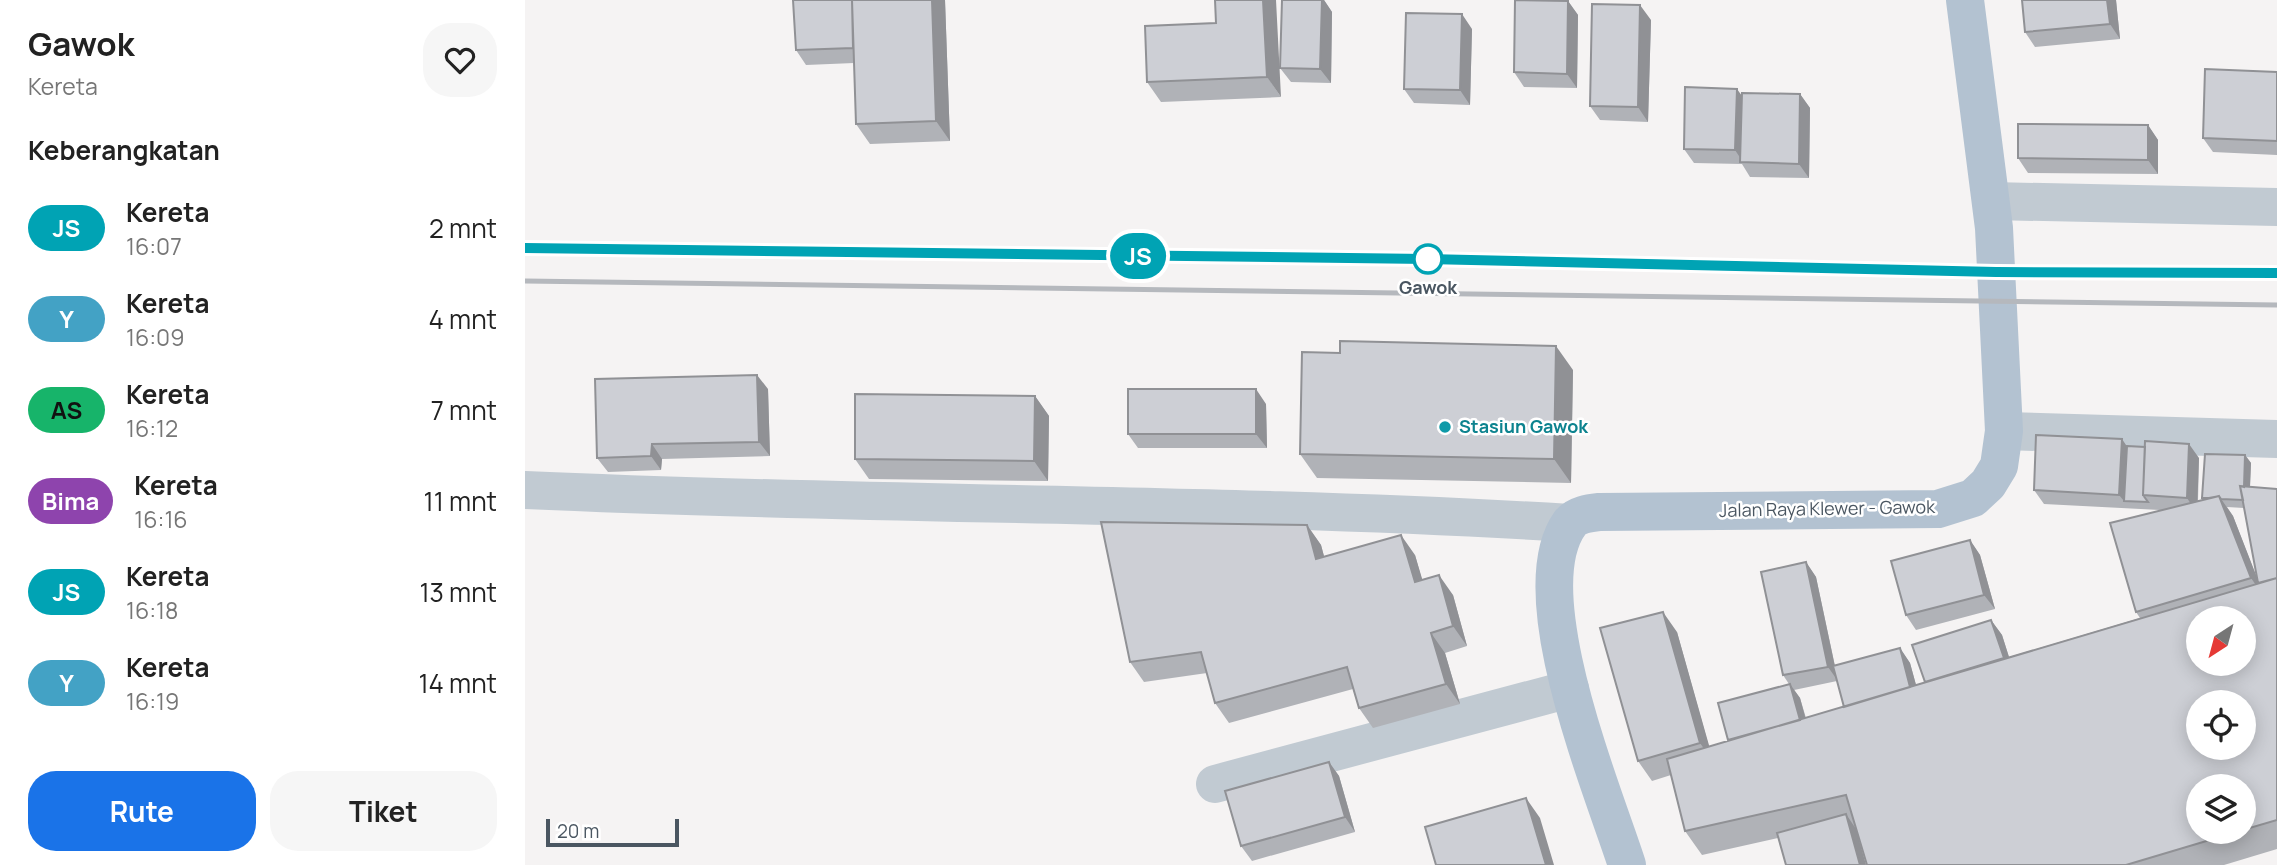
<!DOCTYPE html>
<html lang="id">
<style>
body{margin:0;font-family:Manrope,sans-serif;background:#f6f6f6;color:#222;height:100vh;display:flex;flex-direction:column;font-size:26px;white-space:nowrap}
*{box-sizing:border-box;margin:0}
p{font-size:23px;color:#767676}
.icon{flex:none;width:38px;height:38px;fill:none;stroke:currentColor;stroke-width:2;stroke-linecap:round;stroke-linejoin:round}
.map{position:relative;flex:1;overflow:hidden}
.side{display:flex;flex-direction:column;background:#fff;width:525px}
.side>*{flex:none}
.badge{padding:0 14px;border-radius:23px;font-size:24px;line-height:46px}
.needle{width:46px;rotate:216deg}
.buttons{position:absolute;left:1661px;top:606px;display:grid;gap:14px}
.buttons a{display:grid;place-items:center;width:70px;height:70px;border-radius:50%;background:#fff;box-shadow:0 4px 18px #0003;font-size:35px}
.scale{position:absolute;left:21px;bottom:18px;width:133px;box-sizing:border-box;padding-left:7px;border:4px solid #4a5661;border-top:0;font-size:19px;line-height:24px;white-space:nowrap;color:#4a5661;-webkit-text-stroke:5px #fff;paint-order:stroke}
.map>.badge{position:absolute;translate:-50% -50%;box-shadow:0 0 0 4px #fff}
h2{padding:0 28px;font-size:26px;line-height:63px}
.round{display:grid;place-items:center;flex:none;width:74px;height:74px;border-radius:28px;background:#f6f6f6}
.head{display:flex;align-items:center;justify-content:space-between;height:119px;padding:0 28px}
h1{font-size:33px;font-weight:700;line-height:52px}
.primary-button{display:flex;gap:14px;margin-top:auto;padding:14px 28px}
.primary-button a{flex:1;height:80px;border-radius:28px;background:#1a73e8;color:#fff;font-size:28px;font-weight:700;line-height:80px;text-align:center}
.primary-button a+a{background:#f6f6f6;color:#222}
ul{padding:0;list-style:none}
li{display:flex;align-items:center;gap:21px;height:91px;padding:0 28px}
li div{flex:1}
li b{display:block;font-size:26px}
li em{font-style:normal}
li .badge{min-width:77px;font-weight:700;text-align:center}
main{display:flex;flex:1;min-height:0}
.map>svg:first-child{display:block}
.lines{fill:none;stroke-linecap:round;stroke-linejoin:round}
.minor{stroke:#c1cad2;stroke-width:38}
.major{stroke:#b3c2d1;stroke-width:38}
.rail{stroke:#b5b8bd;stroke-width:5}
.wall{fill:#b0b2b7;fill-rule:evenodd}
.shaded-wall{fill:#909195}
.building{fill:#cdcfd5;stroke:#909195;stroke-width:2;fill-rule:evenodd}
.line-casing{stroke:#fff;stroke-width:16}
.line{stroke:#00a3b4;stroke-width:10}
.stop-dot{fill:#fff;stroke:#00a3b4;stroke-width:3.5}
.culture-dot{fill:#0f9aa8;stroke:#fff;stroke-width:2.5}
.labels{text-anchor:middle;stroke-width:5;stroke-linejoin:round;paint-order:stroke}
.stop-label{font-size:18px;font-weight:bold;fill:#4a5661;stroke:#fff}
.culture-label{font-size:18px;font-weight:bold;fill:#0d838f;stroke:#fff;text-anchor:start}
.street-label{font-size:18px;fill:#4a5661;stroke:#fff}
</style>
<main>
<section class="side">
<div class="head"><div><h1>Gawok</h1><p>Kereta</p></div><a class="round"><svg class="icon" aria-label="heart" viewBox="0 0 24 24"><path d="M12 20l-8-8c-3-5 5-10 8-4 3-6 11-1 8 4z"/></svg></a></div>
<h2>Keberangkatan</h2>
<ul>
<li><span class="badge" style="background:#00a3b4;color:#fff">JS</span><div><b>Kereta</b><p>16:07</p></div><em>2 mnt</em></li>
<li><span class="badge" style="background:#43a2c5;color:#fff">Y</span><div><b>Kereta</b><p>16:09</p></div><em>4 mnt</em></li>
<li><span class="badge" style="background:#17b46a;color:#111">AS</span><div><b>Kereta</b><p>16:12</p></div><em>7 mnt</em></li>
<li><span class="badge" style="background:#8e44ad;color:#fff">Bima</span><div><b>Kereta</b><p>16:16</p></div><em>11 mnt</em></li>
<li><span class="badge" style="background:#00a3b4;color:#fff">JS</span><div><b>Kereta</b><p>16:18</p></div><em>13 mnt</em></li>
<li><span class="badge" style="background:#43a2c5;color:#fff">Y</span><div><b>Kereta</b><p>16:19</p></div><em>14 mnt</em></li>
</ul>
<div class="primary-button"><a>Rute</a><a>Tiket</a></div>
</section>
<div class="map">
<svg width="1752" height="865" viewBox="0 0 1752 865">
<rect width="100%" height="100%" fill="#f5f3f3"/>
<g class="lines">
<path class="minor" d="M1466,201L1752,207
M1479,431L1752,439
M0,490C348,506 697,502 1045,523
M690,784L1045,689"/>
<path class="major" d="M1102,865C1078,790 995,592 1045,523C1051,515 1064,513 1074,512L1413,509L1448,498L1463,484L1474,466L1479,431L1469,228L1440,0"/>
<path class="rail" d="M0,248L902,259L1471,272L1752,273
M0,281L1752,305"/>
</g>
<path class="wall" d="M420,0L425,141L345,144L331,124L329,63L281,65L271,50Z
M690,0L756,97L636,102L622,82L691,23Z
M757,0H799L807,12L806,83L766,82L755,68Z
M1591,0L1595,39L1510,47L1500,32Z
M1043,1L1053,15L1052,88L999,87L989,72Z
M1126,20L1123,122L1075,120L1065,106Z
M947,29L945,105L889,103L879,89Z
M1752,72V155L1688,152L1678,138Z
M1275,94L1285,108L1284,178L1225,177L1217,164L1169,163L1159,149L1217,96Z
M1623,125L1633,140V174L1503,173L1493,158Z
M1048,370L1046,483L792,478L775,454Z
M243,389L245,456L137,459L136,470L83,472L72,458Z
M510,396L524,416L523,481L344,479L330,459Z
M741,404L742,448H613L603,434Z
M1602,446L1674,458L1673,501L1679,499L1677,498L1720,455L1726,463L1725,487L1752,489V849L1699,865H1342L1333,836L1341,865H1261L1253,838L1177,855L1160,831L1146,775L1127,781L1113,761L1152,632L1184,747L1204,741L1264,684L1258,675L1281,562L1291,577L1310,666L1375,648L1385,663L1391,685L1400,683L1466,620L1477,635L1484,657L1615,618L1611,612L1635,510L1519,504L1509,490ZM1702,507L1719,508L1733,581L1708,516ZM1312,681L1319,707L1281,718L1275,698L1269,690ZM1718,786V831H1673Z
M782,525L796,545L799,556L890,555L897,580L928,595L942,646L920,653L935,704L848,728L834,708L828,689L704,723L690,703L682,673L619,682L605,662Z
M1445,540L1455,555L1470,609L1391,630L1381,615Z
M804,762L814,776L830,832L727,861L716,846Z"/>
<path class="shaded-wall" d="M407,0H420L425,141L411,121Z
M738,0H751L756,97L742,77Z
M797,0H799L807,12L806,83L795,69Z
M1582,0H1591L1595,39L1585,24Z
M1043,1L1053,15L1052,88L1042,74Z
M1115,5L1126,20L1123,122L1113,107Z
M937,14L947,29L945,105L935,90Z
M1212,89L1222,103L1218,162L1210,150Z
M1275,94L1285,108L1284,178L1274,164Z
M1623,125L1633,140V174L1623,160Z
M1031,346L1048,370L1046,483L1029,459Z
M232,375L243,389L245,456L234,442Z
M731,389L741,404L742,448L731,434Z
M510,396L524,416L523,481L509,461Z
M1597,439L1607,454L1599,501L1594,495Z
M127,444L137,459L136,470L126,456Z
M1664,444L1674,458L1672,513L1662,498Z
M1720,455L1726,463L1724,508L1718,500Z
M1694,496L1708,516L1740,598L1726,578Z
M782,525L796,545L805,579L791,559Z
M876,535L890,555L904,602L890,582Z
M1445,540L1455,555L1470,609L1459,595Z
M1281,562L1291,577L1313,681L1303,667Z
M914,575L928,595L942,646L928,626Z
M1138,612L1152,632L1189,763L1175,743Z
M1466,620L1477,635L1489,673L1479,658Z
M906,633L920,653L935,704L921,684Z
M1375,648L1385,663L1396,703L1386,689Z
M1265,684L1275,698L1285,735L1275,721Z
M804,762L814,776L830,832L820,817Z
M1001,798L1015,818L1029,865H1021Z
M1321,814L1331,829L1341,865H1335Z"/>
<path class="building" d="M268,0H327L328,48L271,50Z
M327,0H407L411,121L331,124Z
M690,0H738L742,77L622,82L620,26L691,23Z
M757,0H797L795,69L755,68Z
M990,0L1043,1L1042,74L989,72Z
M1497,0H1582L1585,24L1500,32Z
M1067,4L1115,5L1113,107L1065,106Z
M881,13L937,14L935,90L879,89Z
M1680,69L1752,72V141L1678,138Z
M1160,87L1212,89L1210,150L1159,149Z
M1217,93L1275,94L1274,164L1215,162Z
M1493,124L1623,125V160L1493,158Z
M815,341L1031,346L1029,459L775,454L777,352L815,353Z
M232,375L234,442L127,444L126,456L72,458L70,379Z
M603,389H731V434H603Z
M330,394L510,396L509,461L330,459Z
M1511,435L1597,439L1594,495L1509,490Z
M1620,441L1664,444L1662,498L1618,495Z
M1602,446L1620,447L1618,495L1623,502L1599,501Z
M1680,454L1720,455L1719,487L1715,486L1718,500L1696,499L1694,496L1684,498H1677Z
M1715,486L1752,489V578L1733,583Z
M1694,496L1726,578L1611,612L1585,523Z
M576,522L782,525L791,559L876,535L890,582L914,575L928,626L906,633L921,684L834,708L822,667L690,703L676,652L605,662Z
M1445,540L1459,595L1381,615L1366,561Z
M1281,562L1303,667L1258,675L1236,572Z
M1752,578V820L1718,830V786H1673V831H1715L1601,865H1342L1321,795L1160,831L1142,759ZM1673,618H1718V663H1673ZM1673,702H1718V747H1673Z
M1138,612L1175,743L1113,761L1075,628Z
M1466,620L1479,658L1400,682L1387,645Z
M1375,648L1385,687L1319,707L1308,666Z
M1265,684L1275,720L1203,740L1193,703Z
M804,762L820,817L716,846L700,791Z
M1001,798L1021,865H911L900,827Z
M1321,814L1335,865H1261L1252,833Z"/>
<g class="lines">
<defs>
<path id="line" d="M0,248L902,259L1471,272L1752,273"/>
</defs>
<use href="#line" class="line-casing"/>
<use href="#line" class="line"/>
</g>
<circle class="stop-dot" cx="903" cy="259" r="14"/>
<circle class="culture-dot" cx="920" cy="427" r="7"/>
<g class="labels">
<g class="stop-label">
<text x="903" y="294">Gawok</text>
</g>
<g class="culture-label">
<text x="934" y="433">Stasiun Gawok</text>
</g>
<g class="street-label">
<text transform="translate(1302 509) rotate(-1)" y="6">Jalan Raya Klewer - Gawok</text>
</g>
</g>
</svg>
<div class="buttons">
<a><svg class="needle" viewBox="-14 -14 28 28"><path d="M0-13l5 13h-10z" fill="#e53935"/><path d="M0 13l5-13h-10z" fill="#767676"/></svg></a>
<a><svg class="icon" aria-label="locate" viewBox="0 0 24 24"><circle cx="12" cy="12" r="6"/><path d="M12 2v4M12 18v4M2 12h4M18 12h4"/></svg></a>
<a><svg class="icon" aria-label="layers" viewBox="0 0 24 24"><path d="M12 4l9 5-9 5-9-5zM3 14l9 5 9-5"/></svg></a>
</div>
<div class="scale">20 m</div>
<b class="badge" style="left:613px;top:256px;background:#00a3b4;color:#fff">JS</b>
</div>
</main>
